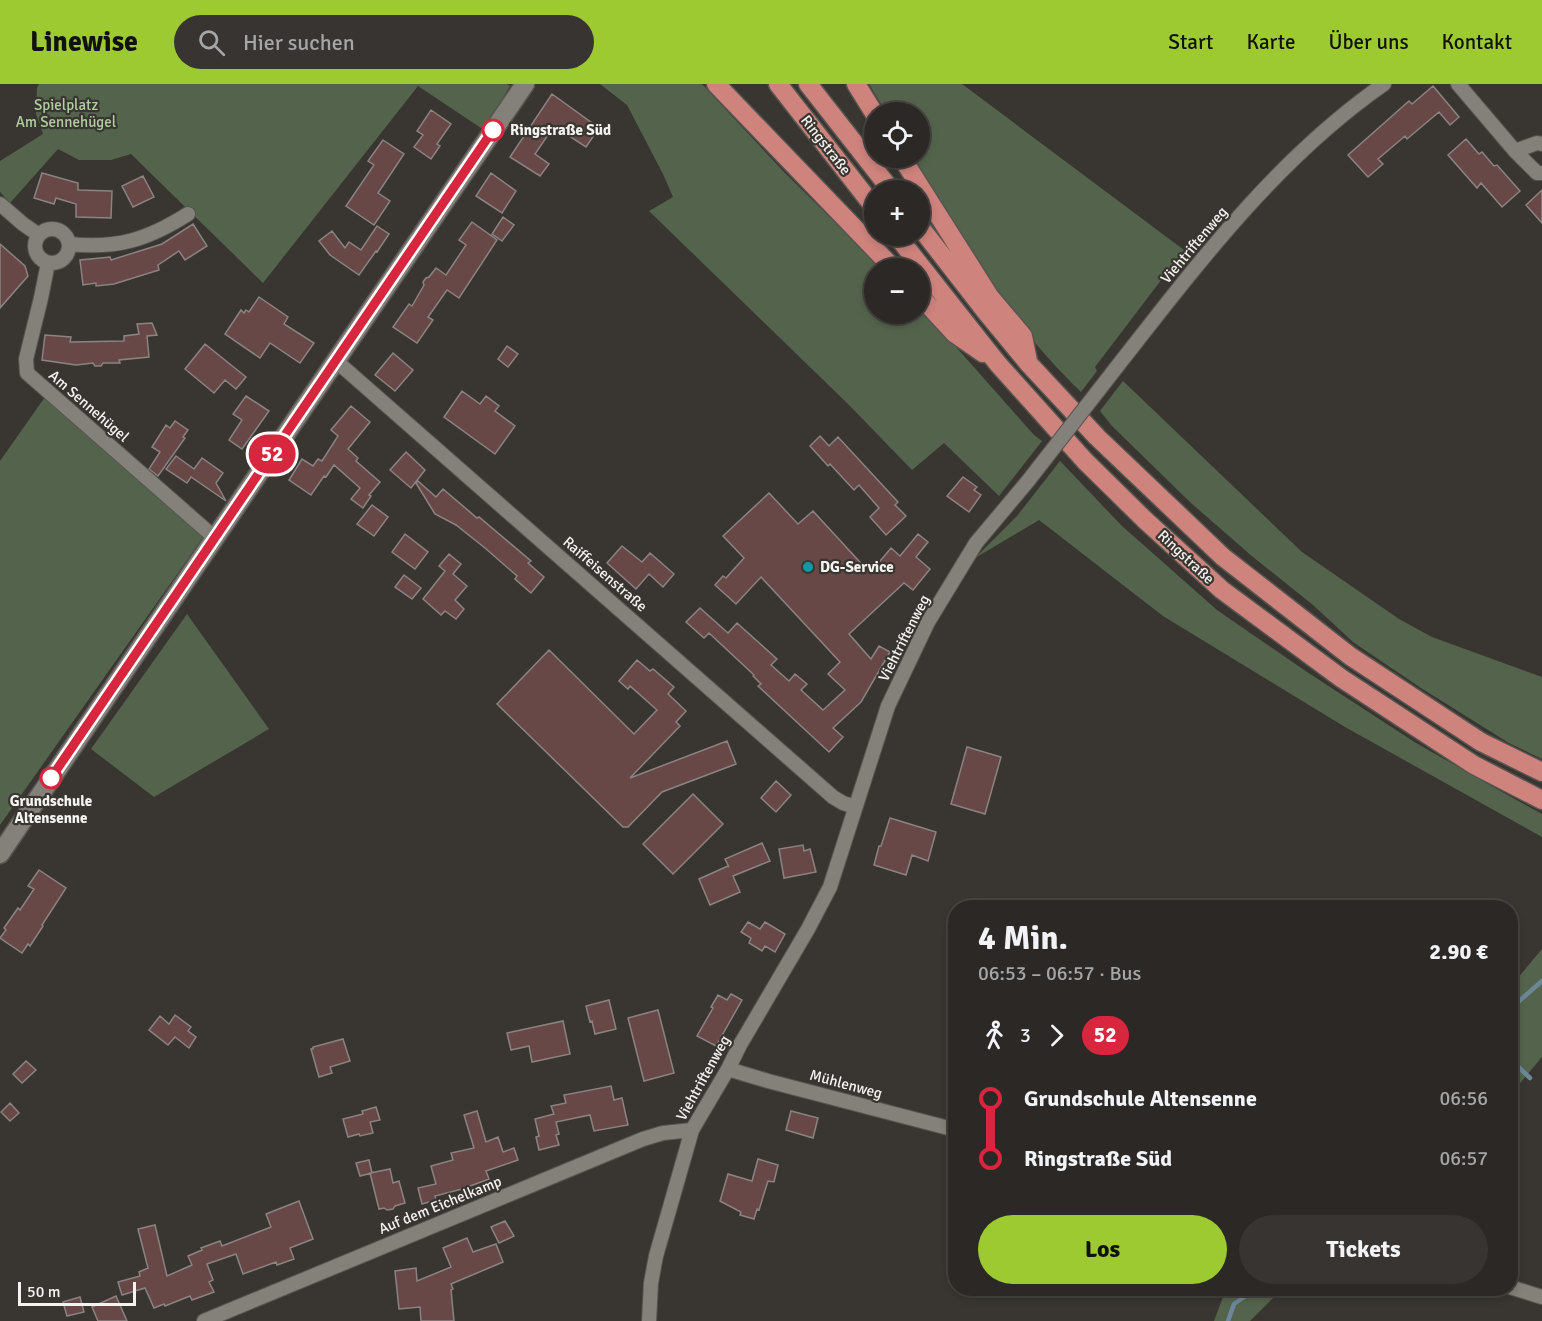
<!DOCTYPE html>
<html lang="de">
<meta charset="utf-8">
<style>
body{margin:0;font-family:Signika,sans-serif;background:#373432;color:#f1f3f6;height:100vh;display:flex;flex-direction:column;font-size:22px;white-space:nowrap}
*{box-sizing:border-box;margin:0}
p{font-size:20px;color:#a6a6a7}
.icon{flex:none;width:33px;height:33px;fill:none;stroke:currentColor;stroke-width:2;stroke-linecap:round;stroke-linejoin:round}
.map{position:relative;flex:1;overflow:hidden}
.drawer{position:absolute;left:948px;top:816px;width:570px;height:396px;display:flex;flex-direction:column;background:#2b2825;border-radius:24px;box-shadow:0 3px 9px #0003,0 0 0 2px #474442}
.drawer>*{flex:none}
.badge{padding:0 12px;border-radius:20px;font-size:21px;line-height:39px}
.controls{position:absolute;left:864px;top:18px;display:grid;gap:12px}
.controls a{display:grid;place-items:center;width:66px;height:66px;border-radius:50%;background:#2b2825;box-shadow:0 3px 9px #0003,0 0 0 2px #474442;font-size:30px}
.scale{position:absolute;left:18px;bottom:15px;width:118px;box-sizing:border-box;padding-left:6px;border:3px solid #f5f3f0;border-top:0;font-size:16px;line-height:21px;white-space:nowrap;color:#f5f3f0;-webkit-text-stroke:4px #393631;paint-order:stroke}
.map>.badge{position:absolute;translate:-50% -50%;box-shadow:0 0 0 3px #fff}
.legs{display:flex;align-items:center;gap:9px;height:66px;padding:0 30px;font-size:20px}
.legs p{margin-inline-start:auto}
.overview{display:flex;align-items:center;justify-content:space-between;height:102px;padding:0 30px}
h1{font-size:33px;font-weight:700;line-height:45px}
.action{display:flex;gap:12px;margin-top:auto;padding:12px 30px}
.action a{flex:1;height:69px;border-radius:36px;background:#9dca30;color:#111;font-size:24px;font-weight:700;line-height:69px;text-align:center}
.action a+a{background:#373432;color:#f1f3f6}
ul{padding:0 30px;list-style:none}
li{display:flex;align-items:center;gap:21px;height:60px;font-size:22px}
li i{display:grid;place-items:center;width:9px;height:100%;margin:0 8px;background:currentColor}
li i::after{content:'';width:15px;height:15px;margin:-8px;border:4px solid;border-radius:50%;background:#2b2825}
li p{margin-inline-start:auto}
li:first-child i{background:linear-gradient(#0000 50%,currentColor 0)}
li:last-child i{background:linear-gradient(currentColor 50%,#0000 0)}
header{display:flex;align-items:center;gap:36px;box-sizing:border-box;height:84px;padding:0 30px;background:#9dca30;color:#111}
header strong{font-size:28px}
nav{display:flex;gap:33px;margin-inline-start:auto;font-size:21px}
.search{width:420px;height:54px;background:#373432;display:flex;align-items:center;gap:15px;box-sizing:border-box;padding:0 21px;border-radius:33px;color:#a6a6a7;font-size:22px}
.map>svg:first-child{display:block}
.green{fill:#54644c}
.lines{fill:none;stroke-linecap:round;stroke-linejoin:round}
.stream{stroke:#6c879a;stroke-width:4.5}
.building{fill:#674847;stroke:#8b8382;stroke-width:1.5}
.minor-casing{stroke:#575551;stroke-width:16}
.secondary-casing{stroke:#575551;stroke-width:21}
.trunk-casing{stroke:#575551;stroke-width:21}
.minor{stroke:#84807a;stroke-width:14}
.secondary{stroke:#84807a;stroke-width:18}
.trunk{stroke:#ce837d;stroke-width:18}
.minor-bridge-casing{stroke:#575551;stroke-width:16;stroke-linecap:butt}
.minor-bridge{stroke:#84807a;stroke-width:14}
.line-1-casing{stroke:#fff;stroke-width:14}
.line-1{stroke:#d7263d;stroke-width:9}
.stop-1-dot{fill:#fff;stroke:#d7263d;stroke-width:3}
.culture-dot{fill:#0f9aa8;stroke:#393631;stroke-width:2}
.labels{text-anchor:middle;stroke-width:4.5;stroke-linejoin:round;paint-order:stroke}
.park-label{font-size:15px;fill:#b1cfa0;stroke:#393631}
.stop-label{font-size:15px;font-weight:bold;fill:#f5f3f0;stroke:#393631;text-anchor:start}
.street-label{font-size:15px;fill:#f5f3f0;stroke:#393631}
.poi-label{font-size:15px;font-weight:bold;fill:#f5f3f0;stroke:#393631;text-anchor:start}
</style>
<header>
<strong>Linewise</strong>
<div class="search"><svg class="icon" aria-label="search" viewBox="0 0 24 24"><circle cx="10" cy="10" r="6"/><path d="M15 15l6 6"/></svg>Hier suchen</div>
<nav><a>Start</a><a>Karte</a><a>Über uns</a><a>Kontakt</a></nav>
</header>
<div class="map">
<svg width="1542" height="1237" viewBox="0 0 1542 1237">
<rect width="100%" height="100%" fill="#393631"/>
<path class="green" d="M39,0H507L510,2L484,46L418,2L263,199L131,70L111,76H79L58,65L10,119L0,108V77L43,50L36,30L37,4Z
M600,0H702L784,88L881,184H874V230H920V223L934,238L1034,351L1042,357L999,412L944,359L912,386L849,321L649,127L673,113L663,90L627,21Z
M869,0H962L1184,166L1095,283L1097,287L1081,308C1046,274 1008,229 982,188C958,150 936,111 913,74H920V28H886Z
M1123,297L1302,468L1399,535L1432,553L1542,593V675L1509,659L1421,604L1353,558L1313,521L1253,473L1191,419L1112,342L1100,327Z
M45,313L204,452L0,741V377Z
M1060,377L1122,442L1217,526L1307,588L1416,659L1504,709L1542,730V753L1345,643L1163,532L1039,436L975,474L1017,432Z
M187,530L269,645L154,713L91,665Z
M1542,865V973L1511,1010V902Z
M1226,1205V1204L1282,1205L1250,1237H1214Z"/>
<g class="lines">
<path class="stream" d="M1510,925L1542,897
M1510,975L1530,994
M1228,1237L1234,1220L1257,1204"/>
</g>
<path class="building" d="M1433,2L1459,33L1450,41L1439,28L1407,55L1405,52L1378,75L1383,80L1368,93L1348,71L1409,17L1412,20Z
M552,10L599,44L586,63L554,42L535,70L549,80L540,92L510,73Z
M431,26L451,40L437,60L440,62L431,75L414,63L423,51L417,47Z
M1466,55L1479,70L1482,68L1494,82L1497,81L1520,107L1502,123L1481,99L1477,104L1448,71Z
M383,56L404,70L378,109L390,117L374,141L346,122L374,81L368,77Z
M42,89L78,99V106L112,107L111,134L76,133V120L56,114L54,120L34,114Z
M491,89L516,107L502,129L476,112Z
M143,92L154,113L133,123L122,102Z
M1542,106V139L1526,121Z
M503,133L514,141L502,157L492,150Z
M472,138L497,156L459,214L447,206L428,233L433,236L417,259L393,243L409,220L412,222L424,201L423,198L426,194L429,193L436,184L446,191L466,161L459,156Z
M193,140L207,162L185,176L179,167L158,181L159,186L114,200L96,202V199L83,201L80,176L110,173L111,176L162,160Z
M377,142L389,150L377,168L376,167L359,191L330,171L319,157L332,147L345,164L349,158L361,166Z
M0,160L25,182L28,192L0,224Z
M259,213L288,233L284,240L314,259L300,279L270,259L260,274L225,250L241,226L244,229L246,226L249,228Z
M152,239L157,251L147,252L149,273L119,276L120,279H103L101,282H95L93,279L76,281L42,276L45,251L71,253L70,258L124,257V252L139,250L137,240Z
M205,260L246,293L236,305L225,296L214,309L185,285Z
M507,262L518,270L508,283L498,275Z
M393,269L413,286L395,307L375,291Z
M462,307L480,320L486,312L499,322L495,327L515,342L495,370L444,333Z
M246,312L269,327L242,365L229,356L242,336L233,330Z
M351,322L370,338L348,365L358,374L356,377L380,398L369,411L371,412L363,424L351,415L360,404L334,381L326,393L324,392L311,411L289,396L302,375L313,382L318,375L322,377L338,352L331,346Z
M175,337L188,346L183,353L185,354L158,392L149,385L160,368L152,363L166,341L170,344Z
M820,352L829,362L838,353L898,418L895,421L906,432L886,451L870,433L879,424L859,401L854,406L830,380L828,382L810,362Z
M406,368L425,386L411,404L390,386Z
M176,372L194,385L202,374L223,389L216,399L226,417L191,393L187,399L166,385Z
M963,393L977,403L974,406L981,411L969,428L947,412Z
M418,397L436,413L443,405L477,434L479,433L531,477L528,479L544,493L531,509L515,495L517,492L485,464L456,441L435,430L416,399Z
M769,409L798,440L813,427L870,489L891,464L900,472L918,450L928,458L916,473L930,485L913,506L904,499L849,550L871,575L879,562L890,568L861,618L833,644L843,653L829,668L758,602L761,600L753,592L754,591L709,549L704,554L686,538L700,524L728,549L737,539L777,575L771,581L789,597L795,590L807,600L801,606L823,626L845,606L828,590L840,578L761,493L736,520L715,501L723,492L726,494L744,474L723,452Z
M372,421L388,433L374,452L357,440Z
M405,450L428,468L415,485L392,468Z
M622,462L642,478L650,469L674,490L663,503L649,490L636,505L607,479Z
M449,470L461,480L453,490L467,502L455,516L464,525L456,535L445,527L441,531L423,515L445,487L439,482Z
M404,491L421,504L412,515L395,503Z
M549,566L634,650L657,626L630,602L628,605L619,597L637,576L650,587L653,585L674,603L668,610L686,627L676,638L680,642L630,694L727,657L736,680L662,708L628,743H623L497,620Z
M967,663L1001,673L985,730L951,720Z
M776,697L791,711L776,728L761,714Z
M693,710L723,740L673,790L643,760Z
M890,734L936,748L928,777L912,771L906,791L874,781L879,762H881Z
M762,759L770,777L733,792L740,808L710,821L699,795L728,782L729,783L725,775Z
M803,761L804,767L810,765L816,788L784,794L779,765Z
M39,786L66,804L42,841L43,842L30,862L28,860L22,869L0,854L6,846L4,844L18,824L20,826L34,805L28,802Z
M748,838L760,845L765,838L785,850L775,868L765,862L762,867L749,859L751,854L741,848Z
M731,910L742,916L716,962L697,952L713,924L711,923L718,911L727,916Z
M609,916L616,945L595,950L592,937L590,938L586,922Z
M658,926L674,989L644,997L628,934Z
M175,931L191,943L188,947L196,953L189,964L175,953L168,961L149,946L160,932L169,940Z
M563,937L570,970L532,978L529,962L511,966L507,949Z
M343,955L350,977L330,983L332,989L319,993L311,965H313V963Z
M26,977L36,986L22,999L13,990Z
M611,1002L614,1016L622,1014L628,1041L594,1047L590,1031L556,1038L559,1050L556,1051L559,1061L539,1066L536,1053L539,1052L535,1035L554,1030L551,1022L566,1019L564,1011Z
M10,1019L19,1029L10,1037L1,1028Z
M376,1023L380,1036L370,1038L373,1049L360,1052L359,1050L348,1053L343,1035L363,1030L362,1027Z
M477,1027L486,1058L498,1053L503,1068L514,1064L518,1076L486,1087L489,1095L462,1105L435,1112L436,1116L422,1120L418,1104L436,1100L431,1082L453,1076L451,1069L474,1064L464,1031Z
M791,1027L818,1034L813,1054L786,1046Z
M758,1075L778,1081L774,1098L768,1097L759,1126L757,1125L754,1135L740,1131L741,1128L720,1117L728,1090L752,1097Z
M369,1076L372,1089L360,1092L356,1079Z
M390,1085L393,1099L399,1097L405,1119L395,1122L393,1125L387,1126L384,1124L379,1125L370,1089Z
M299,1117L313,1155L290,1164L294,1175L277,1181L276,1178L243,1190L236,1170L207,1180L213,1196L209,1198L214,1208L192,1216L190,1212L165,1222L164,1220L154,1224L145,1204L122,1211L118,1198L140,1192L139,1188L148,1184L138,1145L155,1141L167,1192L192,1181L188,1172L202,1166L201,1164L220,1157L222,1162L271,1143L266,1130Z
M505,1137L514,1152L499,1159L491,1143Z
M467,1154L473,1168L496,1160L503,1178L451,1200L453,1205L451,1206L454,1237H421L420,1223L399,1225L395,1187L416,1184L417,1197L451,1183L443,1164Z
M116,1212L127,1237H98L92,1223Z
M80,1213L84,1228L67,1232L63,1218Z"/>
<g class="lines">
<defs>
<path id="minor" d="M1458,0L1515,67L1537,89H1542
M1515,67L1537,59L1542,60
M0,120L23,140L39,151
M35 162a17 17 0 1 1 34 0a17 17 0 1 1-34 0Z
M69,160C117,165 147,156 188,130
M48,179L41,214L26,275L27,289L215,454
M335,276L833,713L843,719L855,723
M1116,284C1196,182 1276,75 1384,0
M728,985L768,997L956,1046
M1510,1203L1542,1213
M204,1237L643,1055L663,1049L692,1046
M649,1237L651,1199L656,1172L692,1046L728,985L740,961L808,845L830,803L888,622L928,538L976,459L1028,397"/>
<path id="secondary" d="M0,770L255,395L525,0"/>
<path id="trunk" d="M716,0L893,184
M778,0L874,123
M808,0L891,106
M856,0L874,29
M902,74L990,213L1023,252L1028,277
M920,143L986,228L1028,279L1097,353L1223,473L1350,572L1481,658L1542,688
M897,152L998,280L1085,377L1145,436L1222,506L1341,594L1474,681L1542,716
M920,212L954,249L983,269"/>
</defs>
<use href="#minor" class="minor-casing"/>
<use href="#secondary" class="secondary-casing"/>
<use href="#trunk" class="trunk-casing"/>
<use href="#minor" class="minor"/>
<use href="#secondary" class="secondary"/>
<use href="#trunk" class="trunk"/>
<defs>
<path id="minor-bridge" d="M1028,397L1116,284"/>
</defs>
<use href="#minor-bridge" class="minor-bridge-casing"/>
<use href="#minor-bridge" class="minor-bridge"/>
</g>
<g class="lines">
<defs>
<path id="line-1" d="M51,694L493,46"/>
</defs>
<use href="#line-1" class="line-1-casing"/>
<use href="#line-1" class="line-1"/>
</g>
<g class="stop-1-dot">
<circle cx="493" cy="46" r="10"/>
<circle cx="51" cy="694" r="10"/>
</g>
<circle class="culture-dot" cx="808" cy="483" r="6"/>
<g class="labels">
<g class="park-label">
<text x="66" y="26">Spielplatz<tspan x="66" dy="17">Am Sennehügel</tspan></text>
</g>
<g class="stop-label">
<text x="510" y="51">Ringstraße Süd</text>
<text x="51" y="722" text-anchor="middle">Grundschule<tspan x="51" dy="17">Altensenne</tspan></text>
</g>
<g class="street-label">
<text transform="translate(826 61) rotate(52)" y="5">Ringstraße</text>
<text transform="translate(1194 161) rotate(-50)" y="5">Viehtriftenweg</text>
<text transform="translate(89 322) rotate(41)" y="5">Am Sennehügel</text>
<text transform="translate(1186 473) rotate(43)" y="5">Ringstraße</text>
<text transform="translate(605 490) rotate(41)" y="5">Raiffeisenstraße</text>
<text transform="translate(904 554) rotate(-63)" y="5">Viehtriftenweg</text>
<text transform="translate(703 994) rotate(-61)" y="5">Viehtriftenweg</text>
<text transform="translate(846 1000) rotate(15)" y="5">Mühlenweg</text>
<text transform="translate(440 1121) rotate(-22)" y="5">Auf dem Eichelkamp</text>
</g>
<g class="poi-label">
<text x="820" y="488">DG-Service</text>
</g>
</g>
</svg>
<div class="controls">
<a><svg class="icon" aria-label="locate" viewBox="0 0 24 24"><circle cx="12" cy="12" r="6"/><path d="M12 2v4M12 18v4M2 12h4M18 12h4"/></svg></a>
<a>+</a>
<a>−</a>
</div>
<div class="scale">50 m</div>
<b class="badge" style="left:272px;top:370px;background:#d7263d;color:#fff">52</b>
<section class="drawer">
<div class="overview"><div><h1>4 Min.</h1><p>06:53 – 06:57 · Bus</p></div><b>2.90 €</b></div>
<div class="legs"><svg class="icon" aria-label="walk" viewBox="0 0 24 24"><circle cx="13" cy="4" r="2"/><path d="M13 8l-2 6 4 7M11 14l-3 7M7 12l3-4h3l4 4"/></svg>3<svg class="icon" aria-label="forward" viewBox="0 0 24 24"><path d="M9 5l7 7-7 7"/></svg><b class="badge" style="background:#d7263d;color:#fff">52</b></div>
<ul>
<li><i style="color:#d7263d"></i><b>Grundschule Altensenne</b><p>06:56</p></li>
<li><i style="color:#d7263d"></i><b>Ringstraße Süd</b><p>06:57</p></li>
</ul>
<div class="action"><a>Los</a><a>Tickets</a></div>
</section>
</div>
